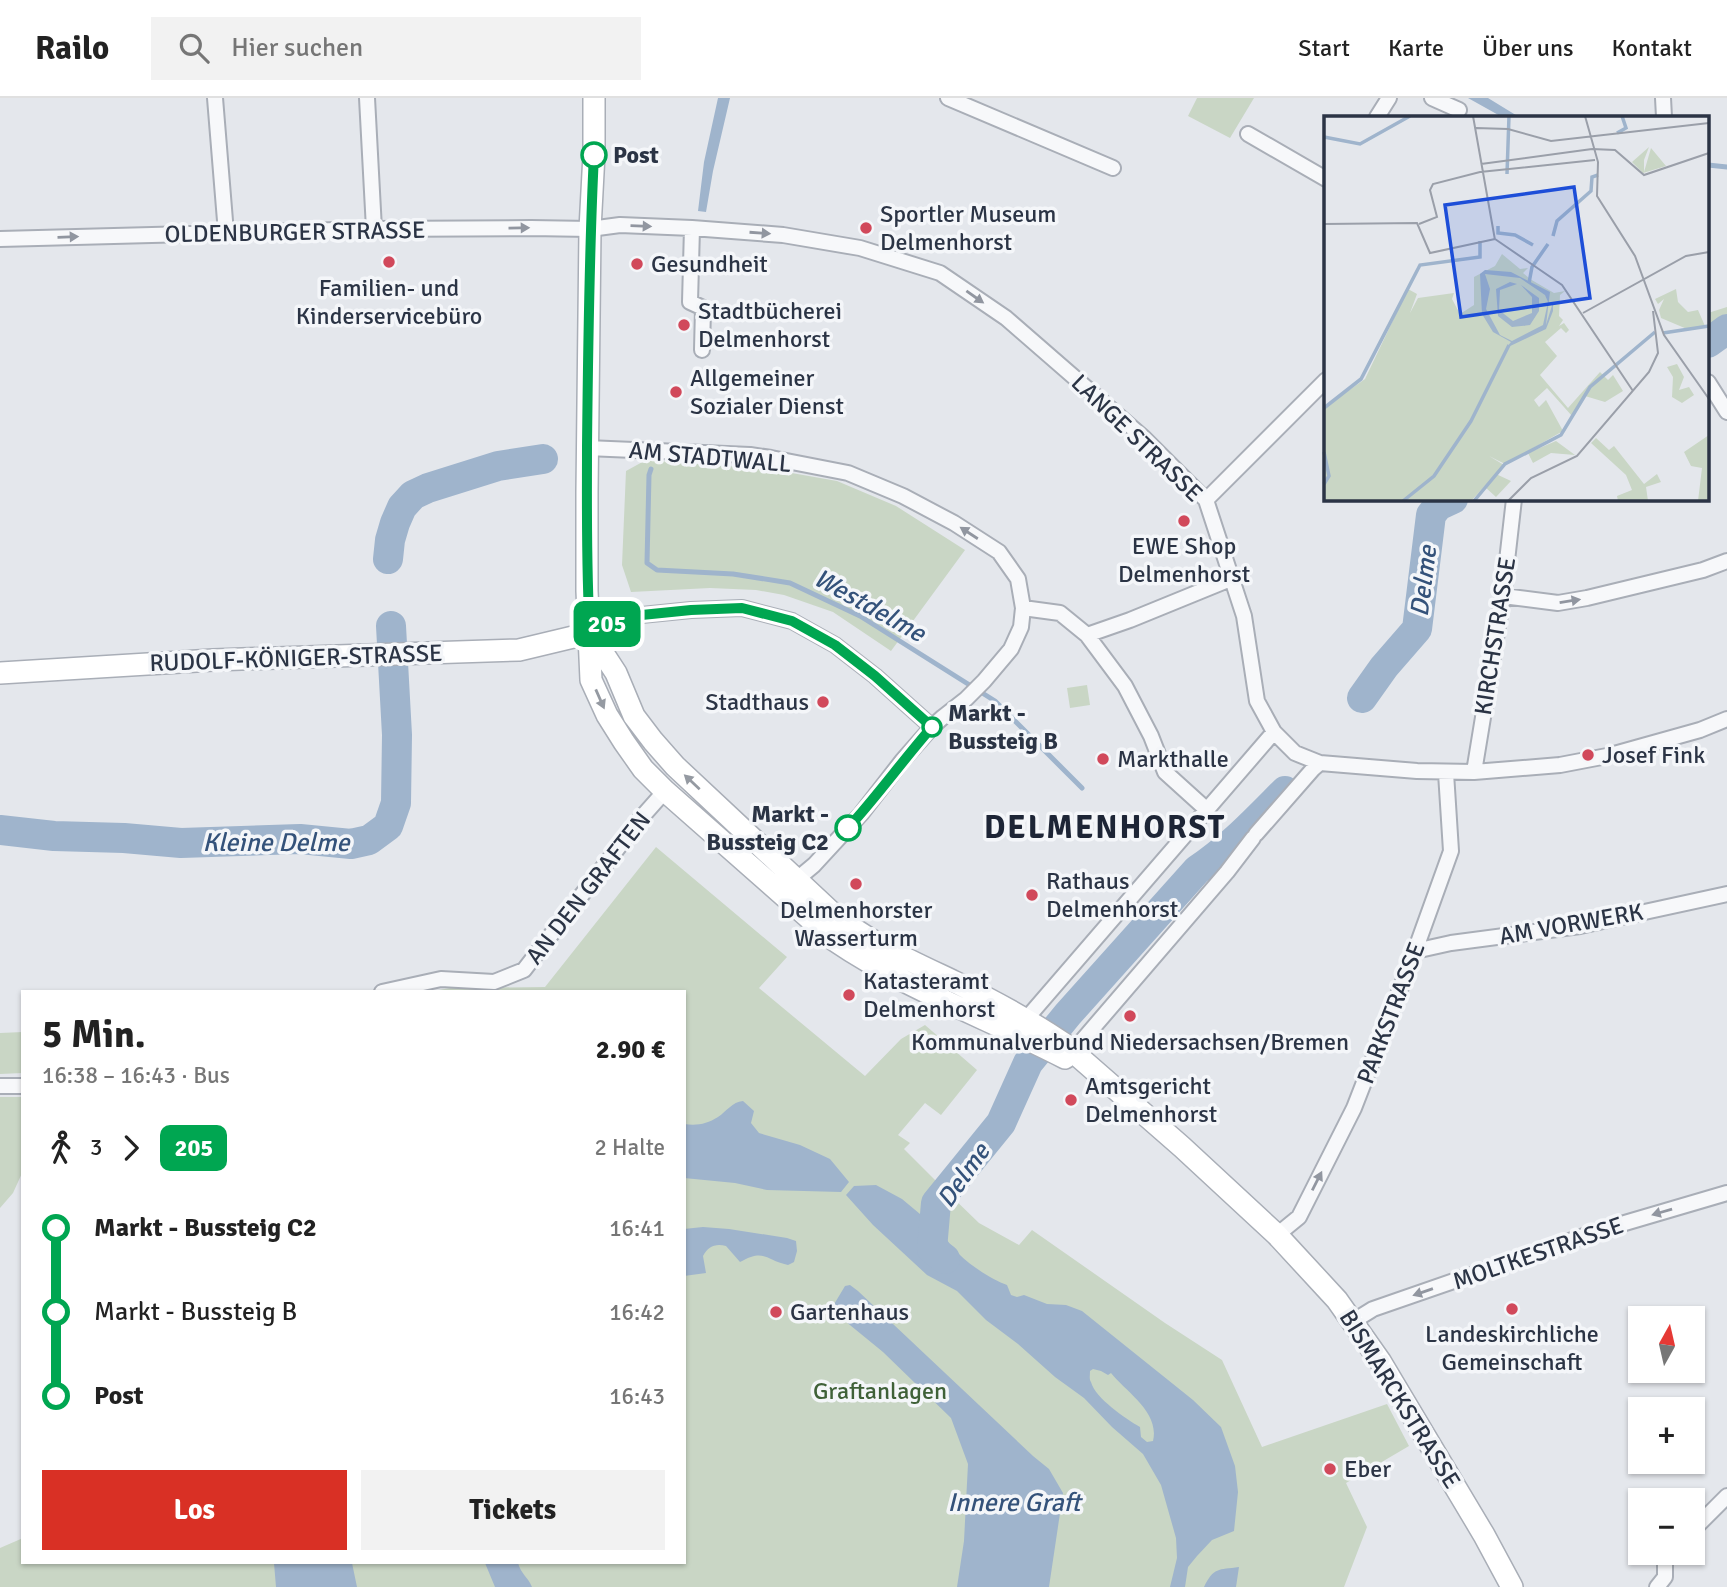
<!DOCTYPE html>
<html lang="de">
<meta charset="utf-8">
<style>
body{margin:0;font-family:Signika,sans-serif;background:#f2f2f2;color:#222;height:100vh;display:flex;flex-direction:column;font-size:26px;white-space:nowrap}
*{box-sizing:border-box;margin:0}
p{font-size:23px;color:#767676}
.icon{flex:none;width:38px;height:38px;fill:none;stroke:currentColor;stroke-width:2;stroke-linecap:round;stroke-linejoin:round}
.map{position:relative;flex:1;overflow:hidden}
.drawer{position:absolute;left:21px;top:892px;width:665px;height:574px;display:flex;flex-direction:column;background:#fff;border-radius:0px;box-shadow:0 2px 5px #0004}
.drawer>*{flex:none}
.badge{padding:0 14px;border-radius:10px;font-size:24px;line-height:46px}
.needle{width:46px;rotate:8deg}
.fabs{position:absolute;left:1628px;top:1208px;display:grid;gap:14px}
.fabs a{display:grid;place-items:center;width:77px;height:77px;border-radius:0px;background:#fff;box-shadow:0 2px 5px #0004;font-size:35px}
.map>.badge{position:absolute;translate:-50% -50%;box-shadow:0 0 0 4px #fff}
.legs{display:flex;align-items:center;gap:10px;height:77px;padding:0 21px;font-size:23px}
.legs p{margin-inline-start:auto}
.headline{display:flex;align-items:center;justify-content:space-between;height:119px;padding:0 21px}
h1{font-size:38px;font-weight:800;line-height:52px}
.primary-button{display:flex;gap:14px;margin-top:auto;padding:14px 21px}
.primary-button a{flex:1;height:80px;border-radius:0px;background:#d93025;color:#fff;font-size:28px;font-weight:800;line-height:80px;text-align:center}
.primary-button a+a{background:#f2f2f2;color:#222}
ul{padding:0 21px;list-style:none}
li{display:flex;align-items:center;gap:24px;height:84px;font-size:26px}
li i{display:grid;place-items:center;width:10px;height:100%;margin:0 9px;background:currentColor}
li i::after{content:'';width:18px;height:18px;margin:-9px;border:5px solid;border-radius:50%;background:#fff}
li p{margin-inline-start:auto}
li:first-child i{background:linear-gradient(#0000 50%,currentColor 0)}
li:last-child i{background:linear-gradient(currentColor 50%,#0000 0)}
header{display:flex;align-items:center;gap:42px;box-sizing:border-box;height:98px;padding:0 35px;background:#fff;border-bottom:2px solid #e0e0e0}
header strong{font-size:33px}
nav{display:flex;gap:38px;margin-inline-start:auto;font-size:24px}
.search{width:490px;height:63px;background:#f2f2f2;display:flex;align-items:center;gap:18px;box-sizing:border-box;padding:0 24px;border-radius:0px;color:#767676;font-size:26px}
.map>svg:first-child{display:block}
.green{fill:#c9d6c5}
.water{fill:#9fb4cc;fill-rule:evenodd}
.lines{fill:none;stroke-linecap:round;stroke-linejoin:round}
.stream{stroke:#9fb4cc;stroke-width:5}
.river{stroke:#9fb4cc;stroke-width:30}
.street-casing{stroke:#a9aeb7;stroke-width:18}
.secondary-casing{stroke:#a9aeb7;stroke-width:24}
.street{stroke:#f7f8fa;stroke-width:14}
.secondary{stroke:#fff;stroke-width:21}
.oneway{fill:#9196a0}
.oneway2{fill:#959aa2}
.line-1-casing{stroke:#fff;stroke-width:16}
.line-1{stroke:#00a651;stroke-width:10}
.stop-1-dot{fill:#fff;stroke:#00a651;stroke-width:3.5}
.poi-dot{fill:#d1495b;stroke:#f4f6f9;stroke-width:2.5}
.labels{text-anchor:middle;stroke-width:7;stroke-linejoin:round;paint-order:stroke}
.stop-label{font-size:24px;font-weight:bold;fill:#2b3445;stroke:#f4f6f9;text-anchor:start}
.poi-label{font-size:24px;fill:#2b3445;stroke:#f4f6f9;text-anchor:start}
.street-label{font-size:24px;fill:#2b3445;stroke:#f4f6f9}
.park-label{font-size:24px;fill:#3f6138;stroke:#f4f6f9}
.water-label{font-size:26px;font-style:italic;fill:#34527a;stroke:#f4f6f9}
.district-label{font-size:32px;font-weight:bold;letter-spacing:2px;fill:#1d2536;stroke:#f4f6f9}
.inset-river{fill:none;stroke:#9fb4cc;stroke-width:3.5}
.inset-road{fill:none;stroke:#9a9fa9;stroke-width:2}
.view{fill:#1d4ed8;fill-opacity:0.15;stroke:#1d4ed8;stroke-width:3.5}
.inset-edge{fill:none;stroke:#2b3445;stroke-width:3.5}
</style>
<header>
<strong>Railo</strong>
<div class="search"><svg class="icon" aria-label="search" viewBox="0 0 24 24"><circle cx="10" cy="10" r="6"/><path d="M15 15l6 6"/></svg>Hier suchen</div>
<nav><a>Start</a><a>Karte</a><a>Über uns</a><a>Kontakt</a></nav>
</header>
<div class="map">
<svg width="1727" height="1489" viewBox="0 0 1727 1489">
<rect width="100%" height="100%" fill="#e4e7ec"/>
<path class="green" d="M1197,0H1254L1230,40L1188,18Z
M1727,209V251L1720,230L1708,238V215Z
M646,362L769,371L837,383L896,408L965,452L891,553L833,514L784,497L756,492L710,490L631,494L622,467L626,373Z
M1087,587L1090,607L1070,610L1067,590Z
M656,749L787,859L759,890L865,978L901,941L925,927L977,972L941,1017L925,1005L898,1037L910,1045L904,1051L948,1095L979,1125L1019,1147L1032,1132L1165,1225L1222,1262L1262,1349L1387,1306L1409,1348L1346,1385L1367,1429L1344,1489H0V1450L23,1440V1465H684V894H428L450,890L545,889Z
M23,934V975L0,976V935Z
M0,999H23V1073L13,1095L0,1110Z"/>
<path class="water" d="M718,0H730L713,73L706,114L698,113L704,64Z
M1468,0H1488L1519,19H1502Z
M743,1003L754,1013L751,1025L759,1035L800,1047L830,1061L849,1084L841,1094L767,1092L735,1085L684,1080V1026C697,1028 707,1026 718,1019C727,1013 732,1004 743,1003Z
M876,1087L902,1101L944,1136C952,1156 987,1180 1007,1187L1011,1197L1017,1199L1024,1197L1047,1206L1066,1207L1082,1213L1193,1302L1221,1329L1235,1368L1238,1394L1234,1433L1212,1442L1197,1458L1188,1469L1185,1489H1170L1177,1460L1176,1440L1161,1387L1143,1356L1112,1329L1084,1300L1055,1279L1018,1246L986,1222L957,1193L927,1177L873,1127L846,1097L854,1088ZM1093,1271L1101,1273L1108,1277L1111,1275C1126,1294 1160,1314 1153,1343L1147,1344L1141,1339L1140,1329C1126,1321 1095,1300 1091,1284C1089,1281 1090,1277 1090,1273Z
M703,1129L729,1131L787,1140L796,1143L797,1153L794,1164L788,1167C765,1162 765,1150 740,1164L726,1148C716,1145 708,1148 703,1158L706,1175L684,1178V1131Z
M850,1187L858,1193L1033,1358L1049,1371L1063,1395L1049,1489H957L964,1443L968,1366L951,1320L883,1254L834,1214L833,1208L845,1188Z
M274,1465H352L357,1489H276Z
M485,1465H518C521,1476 528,1479 532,1489H495Z
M1239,1469L1236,1489H1204C1214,1469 1218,1472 1239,1469Z"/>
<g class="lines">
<path class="stream" d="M1708,67L1727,69
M651,371L649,377L647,465L657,472L733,476L790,485L860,518L995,603L1082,690"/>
<path class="river" d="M1708,245L1727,231
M388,461L390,442L395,425L402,409L413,397L428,390L498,368L543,361
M1362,600L1384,569L1417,531L1431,417L1438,408L1453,401
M0,732L54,738L124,740L181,745L300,741L351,746L369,742L388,728L396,705L397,637L391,528
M945,1161L932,1151L936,1105L1001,1025L1028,965L1068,916L1197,772C1230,750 1257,721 1285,693"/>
<defs>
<path id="street" d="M215,0L226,135
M367,0L374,131
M948,0L1113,70
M1432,0L1459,12
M1663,0L1664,19
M1377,19L1389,0
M1248,36L1326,81
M692,130L690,204L703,210L702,252
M0,141L374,131L531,130L590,131L620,127L692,130L783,137L860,150L940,175L1006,220L1144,340L1206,402L1244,518L1257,603L1274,634L1295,655L1320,665L1417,673L1474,674L1560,667L1607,658L1700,632L1727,621
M1708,284L1727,314
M587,350L750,357L771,360L848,375L903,398L954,425L999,454L1018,481L1023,510L1021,529L1011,551L984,583L966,601L943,619L932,629L902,663L861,716L814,767L790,787
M1206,402L1326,282
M1503,498L1558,505L1587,500L1703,472L1727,463
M1023,510L1060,515L1087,537L1125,588L1151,638L1165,674L1207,712
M590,535L622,519L691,512L742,510L792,523L835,547L875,578L932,629
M1087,537L1130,522L1233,480
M1474,674L1503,498L1514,401
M1256,736L1313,671L1320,665
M1415,853L1451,845L1580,828L1727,796
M382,894L441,881L494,884L524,872L641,720L665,693
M1021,927L1274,634
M1074,952L1227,774L1253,740
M0,988H23
M1277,1137L1299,1119L1354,1010L1415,853L1451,753L1446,675
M1352,1224L1373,1211L1601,1132L1727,1095
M1692,1433L1727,1398
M1657,1489L1665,1479V1462L1672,1454"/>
<path id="secondary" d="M594,0V56L590,131L587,394V493L591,582L607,617L624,644L643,671L665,693L834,842C906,891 988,920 1065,960
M590,535L616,575L634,618L653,643L675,668L830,813C869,845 911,863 955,884C992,902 1029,922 1063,945L1182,1049L1277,1137L1337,1202L1380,1263L1484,1437L1512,1489
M0,575L213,562L519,552L590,535"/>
</defs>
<use href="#street" class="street-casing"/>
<use href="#secondary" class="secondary-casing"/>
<use href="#street" class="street"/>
<use href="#secondary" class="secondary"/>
</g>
<defs><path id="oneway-solid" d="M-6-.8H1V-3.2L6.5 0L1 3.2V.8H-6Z" transform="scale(1.75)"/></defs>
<g class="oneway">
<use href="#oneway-solid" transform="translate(641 128) rotate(2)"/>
<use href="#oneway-solid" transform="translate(519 130) rotate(-1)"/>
<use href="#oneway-solid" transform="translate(760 135) rotate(4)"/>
<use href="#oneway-solid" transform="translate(68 139) rotate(-2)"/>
<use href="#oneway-solid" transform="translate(975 199) rotate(35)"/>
<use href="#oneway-solid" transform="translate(969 435) rotate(-147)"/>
<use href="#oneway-solid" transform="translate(1570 503) rotate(-9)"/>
<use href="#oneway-solid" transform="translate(1317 1083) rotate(-63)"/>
<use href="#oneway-solid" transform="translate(1662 1114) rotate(164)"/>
<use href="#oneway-solid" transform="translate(1423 1194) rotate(161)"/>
</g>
<g class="oneway2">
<use href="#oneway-solid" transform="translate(600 601) rotate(66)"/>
<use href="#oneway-solid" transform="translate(692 684) rotate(-137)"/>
</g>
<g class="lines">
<defs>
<path id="line-1" d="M594,57C589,154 588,251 587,349C587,411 586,473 590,535L622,519L691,512L742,510L792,523L835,547L875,578L932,629C903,662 878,697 848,730"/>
</defs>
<use href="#line-1" class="line-1-casing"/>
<use href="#line-1" class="line-1"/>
</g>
<g class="stop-1-dot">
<circle cx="594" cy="57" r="12"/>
<circle cx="932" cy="629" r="9"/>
<circle cx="848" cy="730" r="12"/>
</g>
<g class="poi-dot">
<circle cx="866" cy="130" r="7"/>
<circle cx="389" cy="164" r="7"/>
<circle cx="637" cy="166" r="7"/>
<circle cx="684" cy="227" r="7"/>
<circle cx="676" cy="294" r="7"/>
<circle cx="1184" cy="423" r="7"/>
<circle cx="823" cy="604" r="7"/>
<circle cx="1588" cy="657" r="7"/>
<circle cx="1103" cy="661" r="7"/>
<circle cx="856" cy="786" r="7"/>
<circle cx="1032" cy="797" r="7"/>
<circle cx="849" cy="897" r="7"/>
<circle cx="1130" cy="918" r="7"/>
<circle cx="1071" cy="1002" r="7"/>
<circle cx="1512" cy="1211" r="7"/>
<circle cx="776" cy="1214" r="7"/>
<circle cx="1330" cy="1371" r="7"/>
</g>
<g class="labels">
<g class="stop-label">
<text x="613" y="65">Post</text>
<text x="948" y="623">Markt -<tspan x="948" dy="28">Bussteig B</tspan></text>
<text x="829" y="724" text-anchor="end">Markt -<tspan x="829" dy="28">Bussteig C2</tspan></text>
</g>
<g class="poi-label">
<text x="880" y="124">Sportler Museum<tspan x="880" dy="28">Delmenhorst</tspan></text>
<text x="651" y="174">Gesundheit</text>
<text x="389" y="198" text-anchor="middle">Familien- und<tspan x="389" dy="28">Kinderservicebüro</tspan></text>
<text x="698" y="221">Stadtbücherei<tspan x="698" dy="28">Delmenhorst</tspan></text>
<text x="690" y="288">Allgemeiner<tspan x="690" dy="28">Sozialer Dienst</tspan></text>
<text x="1184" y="456" text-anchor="middle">EWE Shop<tspan x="1184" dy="28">Delmenhorst</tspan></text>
<text x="809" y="612" text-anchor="end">Stadthaus</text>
<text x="1602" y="665">Josef Fink</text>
<text x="1117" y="669">Markthalle</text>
<text x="1046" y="791">Rathaus<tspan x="1046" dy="28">Delmenhorst</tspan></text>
<text x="856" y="820" text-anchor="middle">Delmenhorster<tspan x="856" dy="28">Wasserturm</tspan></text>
<text x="863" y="891">Katasteramt<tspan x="863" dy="28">Delmenhorst</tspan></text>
<text x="1130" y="952" text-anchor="middle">Kommunalverbund Niedersachsen/Bremen</text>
<text x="1085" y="996">Amtsgericht<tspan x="1085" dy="28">Delmenhorst</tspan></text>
<text x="790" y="1222">Gartenhaus</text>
<text x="1512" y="1244" text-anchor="middle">Landeskirchliche<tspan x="1512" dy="28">Gemeinschaft</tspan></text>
<text x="1344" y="1379">Eber</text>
</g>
<g class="street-label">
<text transform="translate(295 134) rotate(-1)" y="8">OLDENBURGER STRASSE</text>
<text transform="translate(1137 340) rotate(44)" y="8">LANGE STRASSE</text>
<text transform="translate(710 359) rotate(5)" y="8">AM STADTWALL</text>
<text transform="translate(1495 538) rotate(-81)" y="8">KIRCHSTRASSE</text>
<text transform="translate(296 560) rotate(-2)" y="8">RUDOLF-KÖNIGER-STRASSE</text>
<text transform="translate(588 790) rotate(-52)" y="8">AN DEN GRAFTEN</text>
<text transform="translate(1571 826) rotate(-10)" y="8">AM VORWERK</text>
<text transform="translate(1391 915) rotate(-69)" y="8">PARKSTRASSE</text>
<text transform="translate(1538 1155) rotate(-19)" y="8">MOLTKESTRASSE</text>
<text transform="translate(1400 1301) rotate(58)" y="8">BISMARCKSTRASSE</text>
</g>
<g class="park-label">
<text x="880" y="1301">Graftanlagen</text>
</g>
<g class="water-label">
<text transform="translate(1423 483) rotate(-83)" y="9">Delme</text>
<text transform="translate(870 507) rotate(29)" y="9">Westdelme</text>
<text x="276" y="753">Kleine Delme</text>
<text transform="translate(963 1077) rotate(-55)" y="9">Delme</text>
<text x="1014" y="1413">Innere Graft</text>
</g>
<g class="district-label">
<text x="1105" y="740">DELMENHORST</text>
</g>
</g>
<g transform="translate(1324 18)">
<rect width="385" height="385" fill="#e4e7ec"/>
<path d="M325,31L320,44V56L327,32L342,50L319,57L308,46ZM178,138L196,153L204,152L199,157L206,163L230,177L241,175L236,179L235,200L239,204L235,210L240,207L245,214L242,217L237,212L221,226L233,240L216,259L244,292L276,256L284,264L289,259L299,275L281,286L261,280L248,300L223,272L210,284L215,291L222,284L239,315L181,348L165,340L180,349L172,358L187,365L172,381L161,371L171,359L147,385H0V292L41,263L84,173L93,178L86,197L94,182L130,177L128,183L136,198L150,189V161L171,150ZM352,173L354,186L364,196L374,194L381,210L363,213L337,202L335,194L340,183L334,188L331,183ZM353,248L360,261L355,274L365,271L370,279L358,287L348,281L349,261L343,251ZM385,319V385H374L378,352L367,350L360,336ZM272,322L285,334L290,330L320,368L333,358L337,366L322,371L324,385H294L293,380L308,374L302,359L267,327ZM232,325L251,339L227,337L209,347L204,337Z" fill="#c9d6c5"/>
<path d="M161,154L187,156L226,176L222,209L229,186V195L222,213L182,232L187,226L169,216L158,198L156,158ZM161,158L196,162L221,179L224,186L219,209L188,225L176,219L162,193L166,173ZM186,166L193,168L176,174L175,194L189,205L208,197V181L197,169L215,182V195L206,209L188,211L174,200L172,173Z" fill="#9fb4cc" fill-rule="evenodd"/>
<path class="inset-river" d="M293,17L302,12L298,0M0,21L36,28L86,0M183,58L185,0M174,110V117L191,119L209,129M229,120L233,105L267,75L268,61L274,59M205,167L208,151L224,128M339,217L385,210M0,292L37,263L96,149L156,141V125M0,336L5,360L0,368M79,385L110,360L147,305L185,229M150,385L181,348L237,319L266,271L331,216"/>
<path class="inset-road" d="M149,0L171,124M261,0L274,46L273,80L311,140L340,219L385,283M152,12L184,13L227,25L385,7M268,33L291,34L320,59L385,37M157,48L268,33M0,108L93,107L106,137L171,123M95,108L113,101L106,74L109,68L156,56L271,44M171,123L238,169L309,275M259,197L362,140L385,136M184,385L207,362L253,340L325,256L334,237L329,195"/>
<path class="view" d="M250,71L266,182L137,201L121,89Z"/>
<rect width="385" height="385" class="inset-edge"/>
</g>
</svg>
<div class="fabs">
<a><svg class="needle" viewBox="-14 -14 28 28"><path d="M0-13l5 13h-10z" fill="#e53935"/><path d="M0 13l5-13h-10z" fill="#767676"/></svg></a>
<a>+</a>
<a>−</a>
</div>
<b class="badge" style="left:607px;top:526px;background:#00a651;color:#fff">205</b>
<section class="drawer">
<div class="headline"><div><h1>5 Min.</h1><p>16:38 – 16:43 · Bus</p></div><b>2.90 €</b></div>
<div class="legs"><svg class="icon" aria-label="walk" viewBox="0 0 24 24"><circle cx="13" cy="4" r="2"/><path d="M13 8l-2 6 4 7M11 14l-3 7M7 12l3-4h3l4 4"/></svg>3<svg class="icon" aria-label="forward" viewBox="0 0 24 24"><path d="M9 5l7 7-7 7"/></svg><b class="badge" style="background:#00a651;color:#fff">205</b><p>2 Halte</p></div>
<ul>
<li><i style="color:#00a651"></i><b>Markt - Bussteig C2</b><p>16:41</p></li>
<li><i style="color:#00a651"></i><span>Markt - Bussteig B</span><p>16:42</p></li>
<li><i style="color:#00a651"></i><b>Post</b><p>16:43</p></li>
</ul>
<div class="primary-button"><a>Los</a><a>Tickets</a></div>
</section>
</div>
